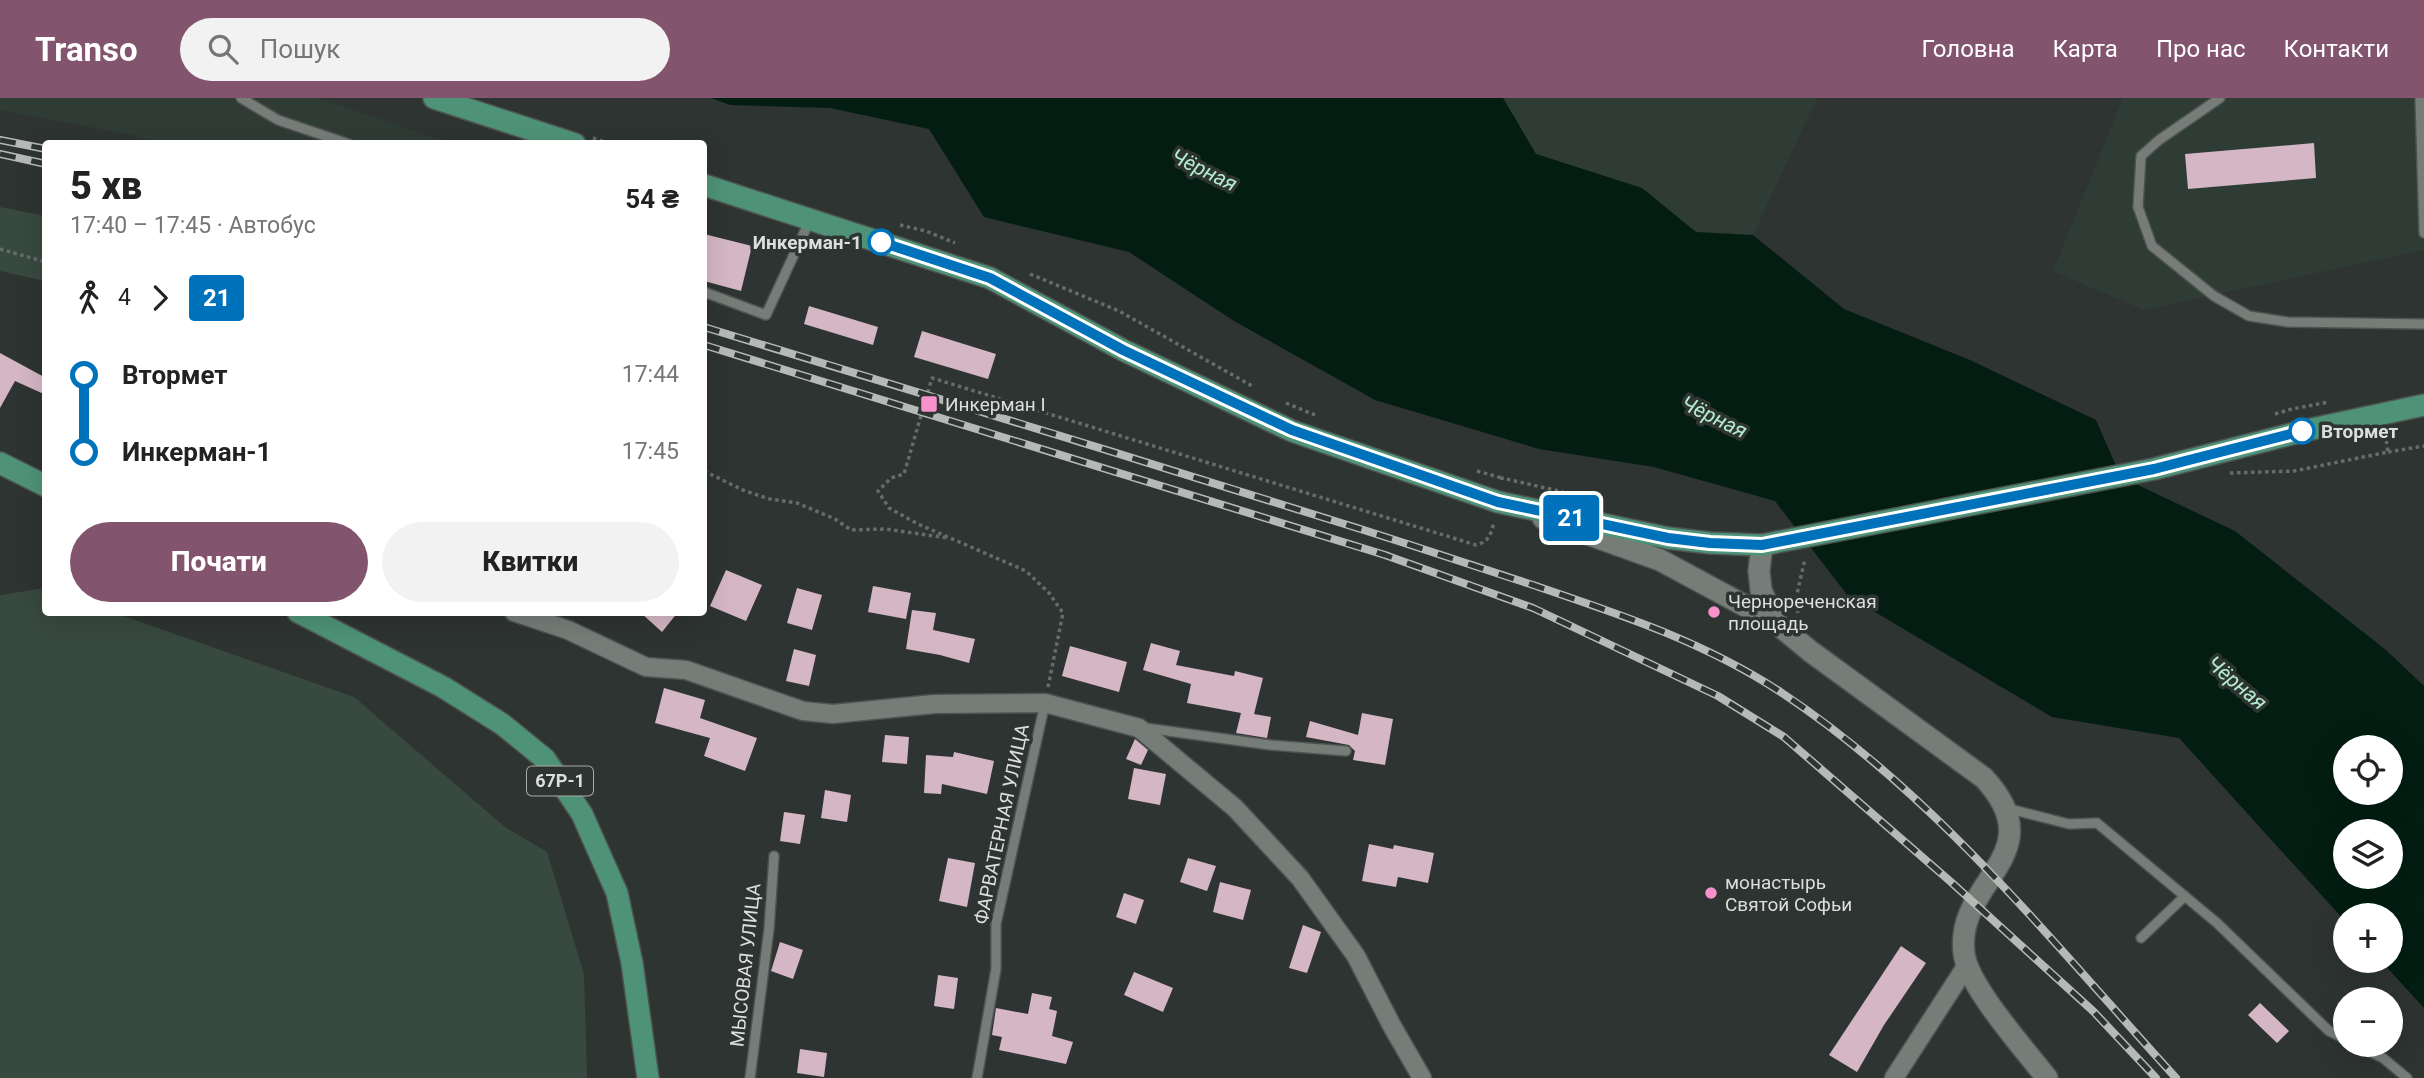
<!DOCTYPE html>
<html lang="uk">
<meta charset="utf-8">
<style>
body{margin:0;font-family:Roboto,sans-serif;background:#f2f2f2;color:#222;height:100vh;display:flex;flex-direction:column;font-size:26px;white-space:nowrap}
*{box-sizing:border-box;margin:0}
p{font-size:23px;color:#767676}
.icon{flex:none;width:38px;height:38px;fill:none;stroke:currentColor;stroke-width:2;stroke-linecap:round;stroke-linejoin:round}
.map{position:relative;flex:1;overflow:hidden}
.details{position:absolute;left:42px;top:42px;width:665px;height:476px;display:flex;flex-direction:column;background:#fff;border-radius:7px;box-shadow:0 7px 28px #0002}
.details>*{flex:none}
.badge{padding:0 14px;border-radius:5px;font-size:24px;line-height:46px}
.tools{position:absolute;left:2333px;top:637px;display:grid;gap:14px}
.tools a{display:grid;place-items:center;width:70px;height:70px;border-radius:50%;background:#fff;box-shadow:0 7px 28px #0002;font-size:35px}
.map>.badge{position:absolute;translate:-50% -50%;box-shadow:0 0 0 4px #fff}
.legs{display:flex;align-items:center;gap:10px;height:77px;padding:0 28px;font-size:23px}
.legs p{margin-inline-start:auto}
.summary{display:flex;align-items:center;justify-content:space-between;height:119px;padding:0 28px}
h1{font-size:38px;font-weight:800;line-height:52px}
.action{display:flex;gap:14px;margin-top:auto;padding:14px 28px}
.action a{flex:1;height:80px;border-radius:42px;background:#82546e;color:#fff;font-size:28px;font-weight:800;line-height:80px;text-align:center}
.action a+a{background:#f2f2f2;color:#222}
ul{padding:0 28px;list-style:none}
li{display:flex;align-items:center;gap:24px;height:77px;font-size:26px}
li i{display:grid;place-items:center;width:10px;height:100%;margin:0 9px;background:currentColor}
li i::after{content:'';width:18px;height:18px;margin:-9px;border:5px solid;border-radius:50%;background:#fff}
li p{margin-inline-start:auto}
li:first-child i{background:linear-gradient(#0000 50%,currentColor 0)}
li:last-child i{background:linear-gradient(currentColor 50%,#0000 0)}
header{display:flex;align-items:center;gap:42px;box-sizing:border-box;height:98px;padding:0 35px;background:#82546e;color:#fff}
header strong{font-size:33px}
nav{display:flex;gap:38px;margin-inline-start:auto;font-size:24px}
.search{width:490px;height:63px;background:#f2f2f2;display:flex;align-items:center;gap:18px;box-sizing:border-box;padding:0 24px;border-radius:38px;color:#767676;font-size:26px}
.map>svg:first-child{display:block}
.built{fill:#2f3c35}
.green{fill:#384940}
.water{fill:#031d12;fill-rule:evenodd}
.building{fill:#d4b6c5}
.lines{fill:none;stroke-linecap:round;stroke-linejoin:round}
.service-casing{stroke:#4d5350;stroke-width:12}
.minor-casing{stroke:#4d5350;stroke-width:21}
.secondary-casing{stroke:#4d5350;stroke-width:24}
.primary-casing{stroke:#4d5350;stroke-width:24}
.path{stroke:#676c6a;stroke-width:3.5;stroke-dasharray:3.5 3.5;stroke-linecap:butt}
.service{stroke:#767d79;stroke-width:9}
.minor{stroke:#767d79;stroke-width:18}
.secondary{stroke:#767d79;stroke-width:21}
.primary{stroke:#4e9377;stroke-width:21}
.rail-casing{stroke:#b5bab7;stroke-width:8}
.rail{stroke:#2e3431;stroke-width:5;stroke-dasharray:16;stroke-linecap:butt}
.line-1-casing{stroke:#fff;stroke-width:16}
.line-1{stroke:#0072bc;stroke-width:10}
.stop-1-dot{fill:#fff;stroke:#0072bc;stroke-width:3.5}
.poi-dot{fill:#f890cb;stroke:#2e3431;stroke-width:2.5}
.labels{text-anchor:middle;stroke-width:7;stroke-linejoin:round;paint-order:stroke}
.shield{fill:#2e3431;stroke:#a7aca9;stroke-width:2}
.shield-label{font-size:18px;font-weight:bold;fill:#dbdfdd}
.stop-label{font-size:19px;font-weight:bold;fill:#dbdfdd;stroke:#2e3431;text-anchor:end}
.poi-label{font-size:19px;fill:#dbdfdd;stroke:#2e3431;text-anchor:start}
.street-label{font-size:19px;fill:#dbdfdd;stroke:#2e3431}
.water-label{font-size:21px;font-style:italic;fill:#b3eccf;stroke:#2e3431}
</style>
<header>
<strong>Transo</strong>
<div class="search"><svg class="icon" aria-label="search" viewBox="0 0 24 24"><circle cx="10" cy="10" r="6"/><path d="M15 15l6 6"/></svg>Пошук</div>
<nav><a>Головна</a><a>Карта</a><a>Про нас</a><a>Контакти</a></nav>
</header>
<div class="map">
<svg width="2424" height="980" viewBox="0 0 2424 980">
<rect width="100%" height="100%" fill="#2e3431"/>
<path class="built" d="M0,0H319L450,45H163L131,37L0,12Z
M1503,0H1817L1753,137L1696,134L1642,90L1536,56Z
M2123,0H2424V152L2144,212L2053,173Z"/>
<path class="green" d="M0,109L45,118V183L0,173Z
M45,490L46,514L115,515L354,599L505,729L547,754L584,876L587,980H0V497Z"/>
<path class="water" d="M711,0H1503L1536,56L1642,90L1696,134L1753,137L1844,211L1970,262L2096,322L2121,379L2235,433L2386,552L2424,588V910L2381,863H2390V817H2345V823L2179,640L2052,619L1848,498L1775,403L1654,369L1539,351L1375,302L1234,223L1129,154L984,119L929,31L830,10L730,7ZM2345,649H2390V695H2345ZM2345,733H2390V779H2345Z"/>
<path class="building" d="M2314,45L2316,80L2188,91L2185,56Z
M704,136L752,148L741,193L704,183Z
M809,208L878,229L873,247L804,226Z
M922,233L996,256L988,281L914,259Z
M0,255L46,280V297L15,283L0,310Z
M726,472L762,487L746,523L710,508Z
M873,488L911,495L906,521L868,514Z
M797,490L822,497L812,532L787,525Z
M912,512L936,515L933,532L975,541L969,565L940,557L906,551Z
M640,514H678L662,534Z
M1151,545L1180,553L1176,567L1234,578L1235,573L1263,580L1254,616L1271,619L1267,640L1236,635L1241,615L1187,605L1191,586L1143,572Z
M1070,548L1127,564L1119,594L1062,578Z
M794,551L816,557L809,588L786,583Z
M664,590L705,602L700,620L757,640L745,673L704,658L710,640L655,625Z
M1362,615L1393,621L1385,667L1353,662L1355,653L1349,647L1306,639L1310,623L1358,637Z
M885,637L909,639L907,666L882,664Z
M1135,641L1148,652L1141,667L1126,661Z
M954,654L994,663L987,696L942,686L941,696L924,695L926,657L953,659Z
M1134,670L1166,676L1160,707L1128,701Z
M825,692L851,697L847,724L821,720Z
M784,714L805,717L800,746L780,743Z
M1369,746L1393,751L1394,747L1434,755L1428,785L1398,779L1396,789L1362,783Z
M948,760L975,765L967,809L939,803Z
M1188,760L1216,768L1207,793L1180,784Z
M1220,784L1251,792L1243,822L1213,814Z
M1124,795L1144,802L1136,826L1116,819Z
M1303,827L1321,834L1307,875L1289,870Z
M780,844L803,852L793,881L771,873Z
M1901,848L1926,865L1884,927L1857,974L1829,957Z
M1134,874L1173,890L1163,914L1124,897Z
M938,877L958,880L954,911L934,908Z
M1032,895L1052,899L1049,911L1057,913L1052,938L1073,944L1066,966L999,952L1002,939L992,937L996,910L1028,916Z
M2260,905L2289,933L2277,945L2248,917Z
M800,951L827,955L824,979L797,975Z"/>
<g class="lines">
<defs>
<path id="service" d="M241,0L278,22L349,46
M2220,0L2159,42L2141,58L2138,109L2152,148L2214,198L2249,218L2288,224L2424,226
M2420,0L2424,135
M704,194L766,217L810,122
M1146,630L1270,647L1346,653
M2006,710L2069,726L2097,725L2217,825L2329,933L2345,941
M2141,840L2185,798
M2356,947L2383,960L2407,980
M750,980L769,831L774,758
M977,980L996,871V826L1045,605"/>
<path id="minor" d="M514,514L568,532L646,569L686,572L803,613L833,616L934,606L1045,605L1139,630L1235,710L1300,780L1356,858L1392,928L1422,980
M1894,980L1967,867"/>
<path id="secondary" d="M1543,420L1660,462L1775,524
M1762,447L1759,473L1761,492L1775,524L1810,553L1984,680C2055,757 1955,782 1964,855C1967,887 2026,953 2047,980"/>
<path id="primary" d="M434,0L575,46
M704,87L990,180L1123,252L1292,333L1498,404L1668,440L1710,445L1762,447L2154,371L2307,332L2424,307
M0,365L46,388
M298,514L443,589L502,626L545,661L582,716L617,795L632,865L648,980"/>
</defs>
<use href="#service" class="service-casing"/>
<use href="#minor" class="minor-casing"/>
<use href="#secondary" class="secondary-casing"/>
<use href="#primary" class="primary-casing"/>
<path class="path" d="M593,40L611,46
M900,127L926,133L955,145
M0,151L46,164
M1030,176L1119,213L1254,289
M1286,305L1315,317
M2275,316L2292,311L2329,304
M2388,354L2424,348
M704,373L745,393L770,401L797,405L835,421L851,432L886,431L948,440
M1477,373L1502,380
M2230,375L2294,373L2388,354L2385,335
M1502,382V380L1563,394
M1798,515L1796,500L1805,461
M1048,589L1063,515L1049,495L1026,473L918,426L889,410L878,393L891,380L904,376L932,280L1476,447C1489,444 1491,436 1494,424"/>
<use href="#service" class="service"/>
<use href="#minor" class="minor"/>
<use href="#secondary" class="secondary"/>
<use href="#primary" class="primary"/>
<defs>
<path id="rail" d="M0,42L46,51
M0,56L46,66
M704,229C915,293 1127,358 1338,424C1403,444 1468,466 1533,487C1619,516 1705,544 1782,595C1935,696 2053,845 2176,980
M704,247L1385,457L1533,510L1718,598L1784,639L1951,784L2093,913L2156,980"/>
</defs>
<use href="#rail" class="rail-casing"/>
<use href="#rail" class="rail"/>
</g>
<g class="lines">
<defs>
<path id="line-1" d="M881,144L990,180L1123,252L1292,332L1498,404L1668,440L1710,445L1762,447L2154,371L2302,333"/>
</defs>
<use href="#line-1" class="line-1-casing"/>
<use href="#line-1" class="line-1"/>
</g>
<g class="stop-1-dot">
<circle cx="881" cy="144" r="12"/>
<circle cx="2302" cy="333" r="12"/>
</g>
<g class="poi-dot">
<rect x="920" y="297" width="18" height="18" rx="3.5"/>
<circle cx="1714" cy="514" r="7"/>
<circle cx="1711" cy="795" r="7"/>
</g>
<g class="labels">
<rect class="shield" x="527" y="668.5" width="66" height="29" rx="5"/>
<g class="shield-label">
<text x="560" y="689">67Р-1</text>
</g>
<g class="stop-label">
<text x="862" y="151">Инкерман-1</text>
<text x="2321" y="340" text-anchor="start">Втормет</text>
</g>
<g class="poi-label">
<text x="945" y="313">Инкерман I</text>
<text x="1728" y="510">Чернореченская<tspan x="1728" dy="22">площадь</tspan></text>
<text x="1725" y="791">монастырь<tspan x="1725" dy="22">Святой Софьи</tspan></text>
</g>
<g class="street-label">
<text transform="translate(1001 726) rotate(-78)" y="7">ФАРВАТЕРНАЯ УЛИЦА</text>
<text transform="translate(745 867) rotate(-84)" y="7">МЫСОВАЯ УЛИЦА</text>
</g>
<g class="water-label">
<text transform="translate(1204 72) rotate(26)" y="7">Чёрная</text>
<text transform="translate(1714 319) rotate(26)" y="7">Чёрная</text>
<text transform="translate(2237 585) rotate(40)" y="7">Чёрная</text>
</g>
</g>
</svg>
<div class="tools">
<a><svg class="icon" aria-label="locate" viewBox="0 0 24 24"><circle cx="12" cy="12" r="6"/><path d="M12 2v4M12 18v4M2 12h4M18 12h4"/></svg></a>
<a><svg class="icon" aria-label="layers" viewBox="0 0 24 24"><path d="M12 4l9 5-9 5-9-5zM3 14l9 5 9-5"/></svg></a>
<a>+</a>
<a>−</a>
</div>
<b class="badge" style="left:1571px;top:420px;background:#0072bc;color:#fff">21</b>
<section class="details">
<div class="summary"><div><h1>5 хв</h1><p>17:40 – 17:45 · Автобус</p></div><b>54 ₴</b></div>
<div class="legs"><svg class="icon" aria-label="walk" viewBox="0 0 24 24"><circle cx="13" cy="4" r="2"/><path d="M13 8l-2 6 4 7M11 14l-3 7M7 12l3-4h3l4 4"/></svg>4<svg class="icon" aria-label="forward" viewBox="0 0 24 24"><path d="M9 5l7 7-7 7"/></svg><b class="badge" style="background:#0072bc;color:#fff">21</b></div>
<ul>
<li><i style="color:#0072bc"></i><b>Втормет</b><p>17:44</p></li>
<li><i style="color:#0072bc"></i><b>Инкерман-1</b><p>17:45</p></li>
</ul>
<div class="action"><a>Почати</a><a>Квитки</a></div>
</section>
</div>
